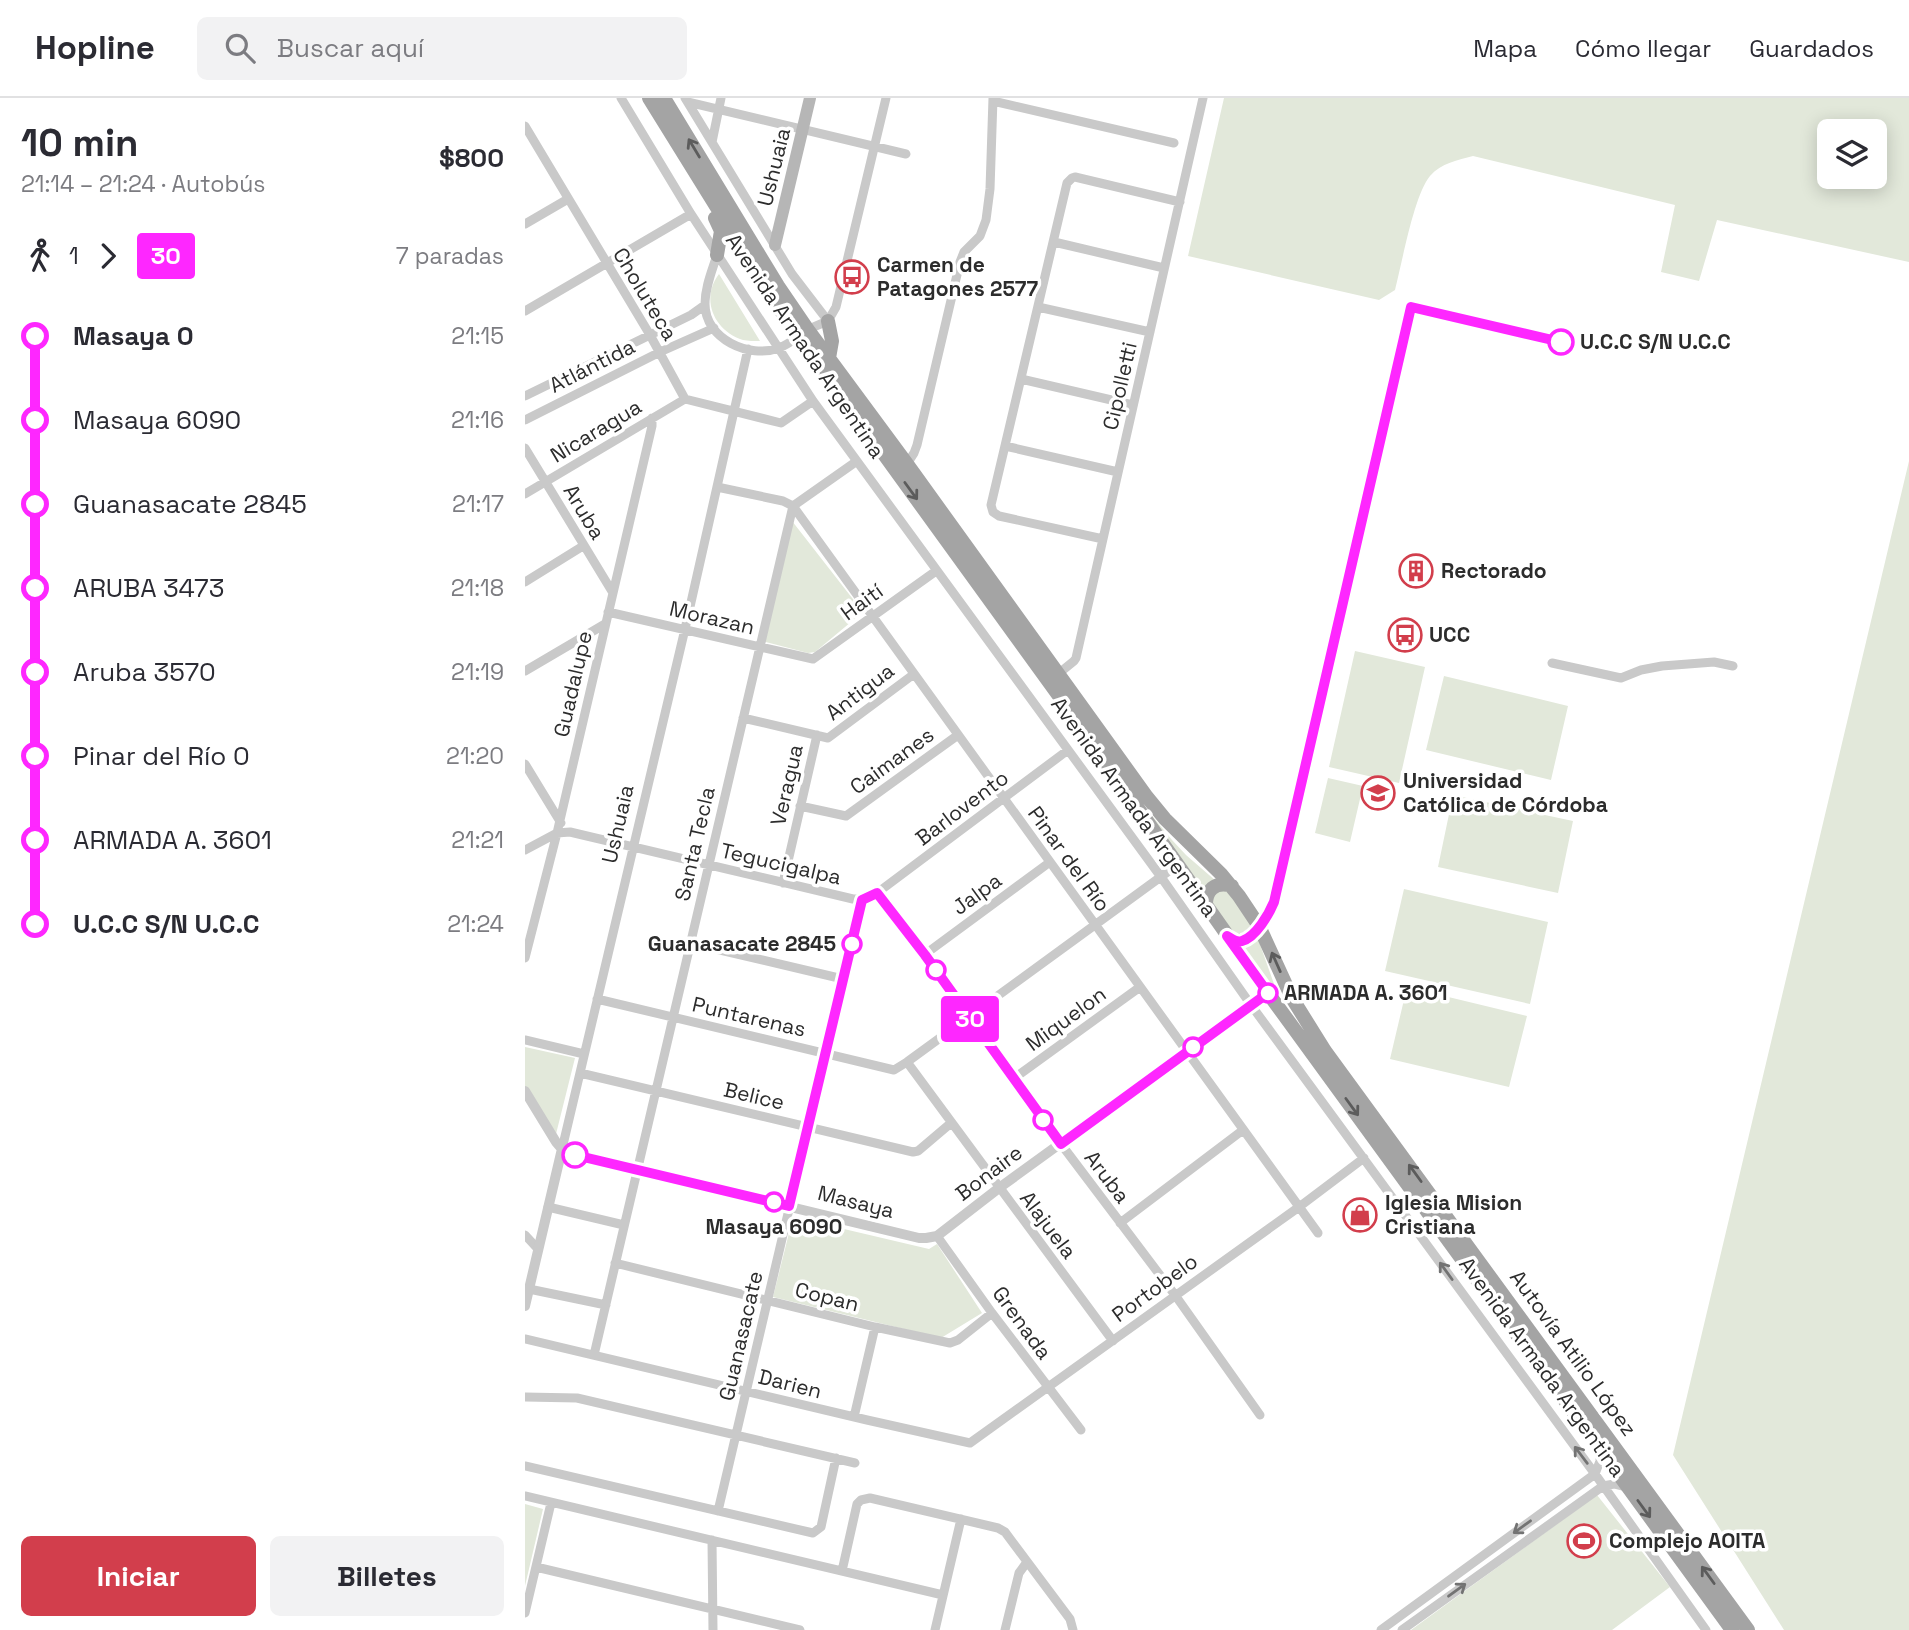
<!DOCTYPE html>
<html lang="es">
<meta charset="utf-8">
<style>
body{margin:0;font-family:"Space Grotesk",sans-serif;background:#f2f2f3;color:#2b2b33;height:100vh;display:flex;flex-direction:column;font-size:26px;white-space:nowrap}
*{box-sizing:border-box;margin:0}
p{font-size:23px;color:#7c7c81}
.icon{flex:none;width:38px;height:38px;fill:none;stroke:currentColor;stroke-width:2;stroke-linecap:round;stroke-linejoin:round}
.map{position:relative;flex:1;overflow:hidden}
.drawer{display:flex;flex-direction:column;background:#fff;width:525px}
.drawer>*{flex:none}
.badge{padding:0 14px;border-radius:5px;font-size:24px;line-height:46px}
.controls{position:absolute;left:1292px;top:21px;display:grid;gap:14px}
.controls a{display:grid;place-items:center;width:70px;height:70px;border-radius:10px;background:#fff;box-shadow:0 4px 18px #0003;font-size:35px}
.map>.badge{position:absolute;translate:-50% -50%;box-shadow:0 0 0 4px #fff}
.legs{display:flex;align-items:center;gap:10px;height:77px;padding:0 21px;font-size:23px}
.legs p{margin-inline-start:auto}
.headline{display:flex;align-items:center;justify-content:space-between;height:119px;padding:0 21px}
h1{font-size:38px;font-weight:800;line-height:52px}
.cta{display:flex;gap:14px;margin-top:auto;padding:14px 21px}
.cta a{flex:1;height:80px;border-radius:10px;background:#d23e4c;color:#fff;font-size:28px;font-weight:800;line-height:80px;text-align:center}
.cta a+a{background:#f2f2f3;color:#2b2b33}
ul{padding:0 21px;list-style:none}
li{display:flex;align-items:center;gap:24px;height:84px;font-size:26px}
li i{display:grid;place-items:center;width:10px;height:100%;margin:0 9px;background:currentColor}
li i::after{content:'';width:18px;height:18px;margin:-9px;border:5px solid;border-radius:50%;background:#fff}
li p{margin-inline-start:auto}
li:first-child i{background:linear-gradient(#0000 50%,currentColor 0)}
li:last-child i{background:linear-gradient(currentColor 50%,#0000 0)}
header{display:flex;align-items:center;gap:42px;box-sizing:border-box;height:98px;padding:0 35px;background:#fff;border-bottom:2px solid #e1e1e2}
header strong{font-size:33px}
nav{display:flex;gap:38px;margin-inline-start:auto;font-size:24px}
.search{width:490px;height:63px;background:#f2f2f3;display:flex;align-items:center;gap:18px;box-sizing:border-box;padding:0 24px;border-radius:10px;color:#7c7c81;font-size:26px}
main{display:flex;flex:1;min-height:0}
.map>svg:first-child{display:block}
.green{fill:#e2e8da;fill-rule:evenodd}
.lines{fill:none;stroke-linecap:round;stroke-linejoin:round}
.minor{stroke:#c9c9c9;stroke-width:9}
.tertiary{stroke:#c9c9c9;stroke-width:10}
.secondary{stroke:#b6b6b6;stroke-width:12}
.primary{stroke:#a4a4a4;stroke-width:14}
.oneway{stroke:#5c5c5c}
.oneway2{stroke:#737373}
.line-1-casing{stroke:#fff;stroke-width:16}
.line-1{stroke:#fe27ff;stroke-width:10}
.stop-1-dot{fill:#fff;stroke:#fe27ff;stroke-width:3.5}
.labels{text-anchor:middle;stroke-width:7;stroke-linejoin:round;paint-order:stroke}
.street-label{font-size:21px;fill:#2c2c2c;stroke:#fff}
.poi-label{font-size:21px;font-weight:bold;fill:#2c2c2c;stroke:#fff;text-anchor:start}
.stop-label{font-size:21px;font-weight:bold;fill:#2c2c2c;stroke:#fff;text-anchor:start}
</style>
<header>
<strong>Hopline</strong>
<div class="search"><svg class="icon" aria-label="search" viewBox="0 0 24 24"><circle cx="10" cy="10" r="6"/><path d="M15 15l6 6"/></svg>Buscar aquí</div>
<nav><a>Mapa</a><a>Cómo llegar</a><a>Guardados</a></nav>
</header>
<main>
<section class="drawer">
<div class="headline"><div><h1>10 min</h1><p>21:14 – 21:24 · Autobús</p></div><b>$800</b></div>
<div class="legs"><svg class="icon" aria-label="walk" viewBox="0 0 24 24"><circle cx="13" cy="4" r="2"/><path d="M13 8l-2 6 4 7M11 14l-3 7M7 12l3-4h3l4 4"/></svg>1<svg class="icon" aria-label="forward" viewBox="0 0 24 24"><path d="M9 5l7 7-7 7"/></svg><b class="badge" style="background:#fe27ff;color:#fff">30</b><p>7 paradas</p></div>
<ul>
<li><i style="color:#fe27ff"></i><b>Masaya 0</b><p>21:15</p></li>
<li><i style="color:#fe27ff"></i><span>Masaya 6090</span><p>21:16</p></li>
<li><i style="color:#fe27ff"></i><span>Guanasacate 2845</span><p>21:17</p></li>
<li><i style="color:#fe27ff"></i><span>ARUBA 3473</span><p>21:18</p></li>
<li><i style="color:#fe27ff"></i><span>Aruba 3570</span><p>21:19</p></li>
<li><i style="color:#fe27ff"></i><span>Pinar del Río 0</span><p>21:20</p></li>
<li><i style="color:#fe27ff"></i><span>ARMADA A. 3601</span><p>21:21</p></li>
<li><i style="color:#fe27ff"></i><b>U.C.C S/N U.C.C</b><p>21:24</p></li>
</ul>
<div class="cta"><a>Iniciar</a><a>Billetes</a></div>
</section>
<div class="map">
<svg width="1384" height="1532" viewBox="0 0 1384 1532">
<rect width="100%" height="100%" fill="#fff"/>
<path class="green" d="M699,0H1384V164L1192,122L1174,183L1136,174L1150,107L948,58C933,62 916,65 905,78C889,97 877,165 870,192L854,202L663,158ZM1304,33H1349V79H1304Z
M194,176L235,243C229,243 223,243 218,242C189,233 175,201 194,176Z
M1384,363V1532H1259L1148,1357Z
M267,423L338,514L290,554L283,555L237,543Z
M830,553L900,569L874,685L804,669Z
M919,578L1043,608L1026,682L901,652Z
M803,680L838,688L825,744L790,735Z
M605,691L647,742L661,757L691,783L679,794Z
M928,697L1048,723L1033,795L913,769Z
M692,791H701L727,827L726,834L711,838L686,805Z
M879,791L1023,824L1005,906L860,873Z
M732,838L754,900L715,848Z
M882,889L1002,918L984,989L865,961Z
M0,949L50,960L30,1040L0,988Z
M268,1119L404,1151L412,1146L457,1215L416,1240L248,1199Z
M1072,1397L1145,1489L1087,1532H886Z
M0,1406L18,1411L0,1488Z"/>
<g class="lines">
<path class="minor" d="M96,0L166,116L288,303L636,779L726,907L1070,1376L1181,1532
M160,0L267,176L303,223
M468,3L649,45
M163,4L381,56
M0,28L125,237L160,301L256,325L288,303
M187,44L196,0
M0,126L43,101
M529,144L639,170
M192,157C187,173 180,189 180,206C180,241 224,261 254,250C265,246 273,238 283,232C289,228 296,226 303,223
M513,209L625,234
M0,213L166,116
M303,223L311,209L361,0
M496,281L608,307
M0,298L166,217L180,207
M0,322L135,254L189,230
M480,348L593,374
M0,350L88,495
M382,366L389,355L392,347L435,164L439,154L455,138L461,122L465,91L468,0
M192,389L258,403L268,408L793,1135
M0,396L160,301
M268,408L332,363
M578,441L474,418L468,414L466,407L542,85L547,80L550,79L655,104
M0,484L58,448
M83,514L288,561L411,473
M1027,565L1096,580L1116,572L1137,568L1189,564L1208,568
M0,573L80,526
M533,576L549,563L551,560L678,0
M218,620L303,640L389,576
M0,666L36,725
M275,708L321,718L433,637
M0,752L32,735L45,734L328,801H337L352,795L543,652
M258,785L292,637
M352,795L399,857L536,1046L650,1197L735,1317
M165,845L318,881
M399,857L525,764
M0,860L32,735L127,328V320
M72,901L369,972L382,964L652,767
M0,942L59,956
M382,964L588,1243
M55,975L388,1054L393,1053L426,1025
M488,981L615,889
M37,1051L160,531L223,251
M23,1109L99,1127
M595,1125L718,1032
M0,1137L13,1151
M412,1138L467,1215L556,1332
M90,1165L350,1229L425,1245L433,1242L467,1215
M4,1191L81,1207
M0,1241L342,1322L445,1345L774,1109L839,1060
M69,1257L268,408
M0,1299L52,1300L330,1365
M329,1319L350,1229
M0,1368L288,1435L296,1429L311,1360
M0,1398L418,1497
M193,1413L337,801
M187,1442L188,1532
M11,1469L275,1532
M317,1473L332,1406L336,1402L345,1400L473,1430L480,1434L545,1521L548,1532
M0,1515L26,1405
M410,1532L436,1421
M480,1532L494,1475L502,1464
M856,1532L1070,1376L1075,1363V1352
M877,1532L1078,1388L1089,1386L1101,1389"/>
<path class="tertiary" d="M0,993L31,1044L37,1051L49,1057L394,1140H401L412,1138L474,1090L743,895
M0,1208L37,1051"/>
<path class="secondary" d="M250,147L285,0"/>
<path class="primary" d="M124,0L261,221L534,598L743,895L1207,1532
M139,0L253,188L283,232L382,366L622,699L640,721L696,776L714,798L734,828L767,900L800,953L1223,1532
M190,120L196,133L192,157
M303,223L307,243L304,260
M681,809C680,792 690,783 707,788
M702,838C716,848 725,840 734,828"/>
</g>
<defs><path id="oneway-shaft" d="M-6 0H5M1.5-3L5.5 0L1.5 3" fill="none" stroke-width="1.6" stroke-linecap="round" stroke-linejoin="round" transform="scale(1.75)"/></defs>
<g class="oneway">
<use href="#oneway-shaft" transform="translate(169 50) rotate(-121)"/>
<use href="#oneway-shaft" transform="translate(386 393) rotate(54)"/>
<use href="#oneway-shaft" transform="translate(751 864) rotate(-114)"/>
<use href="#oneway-shaft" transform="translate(827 1009) rotate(54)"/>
<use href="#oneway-shaft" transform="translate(890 1075) rotate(-126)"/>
<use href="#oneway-shaft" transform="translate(1119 1411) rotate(54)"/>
<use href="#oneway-shaft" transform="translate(1183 1477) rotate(-126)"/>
</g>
<g class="oneway2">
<use href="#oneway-shaft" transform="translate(921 1173) rotate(-126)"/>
<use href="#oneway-shaft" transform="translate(1056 1357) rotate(-127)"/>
<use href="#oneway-shaft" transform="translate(997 1429) rotate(144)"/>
<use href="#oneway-shaft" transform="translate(932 1492) rotate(-36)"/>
</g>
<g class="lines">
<defs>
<path id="line-1" d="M50,1057L264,1108L337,802L352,795L400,857L536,1046L743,895L702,838C707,841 711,845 717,843C731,839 744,816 749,804L886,209L1036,244"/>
</defs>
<use href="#line-1" class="line-1-casing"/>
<use href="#line-1" class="line-1"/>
</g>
<defs>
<symbol id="bus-ring" viewBox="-11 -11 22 22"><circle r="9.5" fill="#fff" stroke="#d23e4c" stroke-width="1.5"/><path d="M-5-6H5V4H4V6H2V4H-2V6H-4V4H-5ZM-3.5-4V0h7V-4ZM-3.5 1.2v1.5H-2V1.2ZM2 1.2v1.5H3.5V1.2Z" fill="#d23e4c"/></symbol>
<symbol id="building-ring" viewBox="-11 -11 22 22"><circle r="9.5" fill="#fff" stroke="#d23e4c" stroke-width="1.5"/><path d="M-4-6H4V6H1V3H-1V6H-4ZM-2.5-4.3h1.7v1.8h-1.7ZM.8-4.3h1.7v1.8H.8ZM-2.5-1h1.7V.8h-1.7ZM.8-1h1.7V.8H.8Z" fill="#d23e4c"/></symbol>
<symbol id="university-ring" viewBox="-11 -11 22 22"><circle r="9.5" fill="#fff" stroke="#d23e4c" stroke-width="1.5"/><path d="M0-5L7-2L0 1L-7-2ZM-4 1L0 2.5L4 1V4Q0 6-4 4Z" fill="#d23e4c"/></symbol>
<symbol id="shop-ring" viewBox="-11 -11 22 22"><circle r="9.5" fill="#fff" stroke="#d23e4c" stroke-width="1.5"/><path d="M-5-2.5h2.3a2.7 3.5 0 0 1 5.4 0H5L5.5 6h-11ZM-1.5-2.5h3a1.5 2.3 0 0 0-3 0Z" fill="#d23e4c"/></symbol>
<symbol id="stadium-ring" viewBox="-11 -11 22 22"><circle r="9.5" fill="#fff" stroke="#d23e4c" stroke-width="1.5"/><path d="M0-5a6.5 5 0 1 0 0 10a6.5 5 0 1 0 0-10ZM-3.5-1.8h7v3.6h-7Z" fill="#d23e4c"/></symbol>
</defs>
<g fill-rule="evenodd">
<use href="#bus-ring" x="308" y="160" width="38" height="38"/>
<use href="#building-ring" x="872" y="454" width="38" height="38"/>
<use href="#bus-ring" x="861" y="518" width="38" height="38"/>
<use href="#university-ring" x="834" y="676" width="38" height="38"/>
<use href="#shop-ring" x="816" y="1098" width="38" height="38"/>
<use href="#stadium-ring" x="1040" y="1424" width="38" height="38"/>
</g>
<g class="stop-1-dot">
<circle cx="1036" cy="244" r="12"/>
<circle cx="327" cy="846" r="9"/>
<circle cx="411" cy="872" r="9"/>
<circle cx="743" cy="895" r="9"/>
<circle cx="668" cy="949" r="9"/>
<circle cx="518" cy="1022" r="9"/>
<circle cx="50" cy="1057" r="12"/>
<circle cx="249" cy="1104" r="9"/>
</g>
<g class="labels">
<g class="street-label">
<text transform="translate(249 69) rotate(-76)" y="7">Ushuaia</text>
<text transform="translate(120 196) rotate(59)" y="7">Choluteca</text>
<text transform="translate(280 248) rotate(56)" y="7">Avenida Armada Argentina</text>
<text transform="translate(67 268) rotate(-27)" y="7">Atlántida</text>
<text transform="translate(595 288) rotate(-77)" y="7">Cipolletti</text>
<text transform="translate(71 333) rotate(-31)" y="7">Nicaragua</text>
<text transform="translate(59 414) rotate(59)" y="7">Aruba</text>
<text transform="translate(337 504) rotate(-36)" y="7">Haití</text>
<text transform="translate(187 520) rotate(13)" y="7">Morazan</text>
<text transform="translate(48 586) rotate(-77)" y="7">Guadalupe</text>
<text transform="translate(335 594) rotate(-37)" y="7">Antigua</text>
<text transform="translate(367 663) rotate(-36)" y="7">Caimanes</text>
<text transform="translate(262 687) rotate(-77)" y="7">Veragua</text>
<text transform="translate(609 709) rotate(54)" y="7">Avenida Armada Argentina</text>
<text transform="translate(437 710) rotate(-37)" y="7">Barlovento</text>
<text transform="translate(93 726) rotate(-77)" y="7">Ushuaia</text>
<text transform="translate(170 746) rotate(-77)" y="7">Santa Tecla</text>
<text transform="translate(544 761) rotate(54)" y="7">Pinar del Río</text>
<text transform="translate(256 766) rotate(13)" y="7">Tegucigalpa</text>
<text transform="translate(452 796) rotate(-36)" y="7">Jalpa</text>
<text transform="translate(224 919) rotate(13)" y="7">Puntarenas</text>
<text transform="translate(541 921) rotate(-36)" y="7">Miquelon</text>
<text transform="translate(229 998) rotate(13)" y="7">Belice</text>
<text transform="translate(464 1075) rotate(-37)" y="7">Bonaire</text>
<text transform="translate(582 1079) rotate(53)" y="7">Aruba</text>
<text transform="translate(331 1104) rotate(14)" y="7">Masaya</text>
<text transform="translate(523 1127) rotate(53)" y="7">Alajuela</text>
<text transform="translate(630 1190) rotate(-36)" y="7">Portobelo</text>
<text transform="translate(302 1199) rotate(14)" y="7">Copan</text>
<text transform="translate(497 1225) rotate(54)" y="7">Grenada</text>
<text transform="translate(216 1238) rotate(-77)" y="7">Guanasacate</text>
<text transform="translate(1048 1255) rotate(54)" y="7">Autovía Atilio López</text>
<text transform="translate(1017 1269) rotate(54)" y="7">Avenida Armada Argentina</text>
<text transform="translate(265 1286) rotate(14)" y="7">Darien</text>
</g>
<g class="poi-label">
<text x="352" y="174">Carmen de<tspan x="352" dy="24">Patagones 2577</tspan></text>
<text x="916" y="480">Rectorado</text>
<text x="904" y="544">UCC</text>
<text x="878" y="690">Universidad<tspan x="878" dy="24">Católica de Córdoba</tspan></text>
<text x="860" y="1112">Iglesia Mision<tspan x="860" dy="24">Cristiana</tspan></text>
<text x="1084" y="1450">Complejo AOITA</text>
</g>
<g class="stop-label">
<text x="1055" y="251">U.C.C S/N U.C.C</text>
<text x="311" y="853" text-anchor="end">Guanasacate 2845</text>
<text x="759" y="902">ARMADA A. 3601</text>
<text x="249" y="1136" text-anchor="middle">Masaya 6090</text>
</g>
</g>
</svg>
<div class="controls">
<a><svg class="icon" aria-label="layers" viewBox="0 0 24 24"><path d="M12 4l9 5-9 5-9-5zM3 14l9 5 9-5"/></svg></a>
</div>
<b class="badge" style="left:445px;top:921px;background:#fe27ff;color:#fff">30</b>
</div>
</main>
